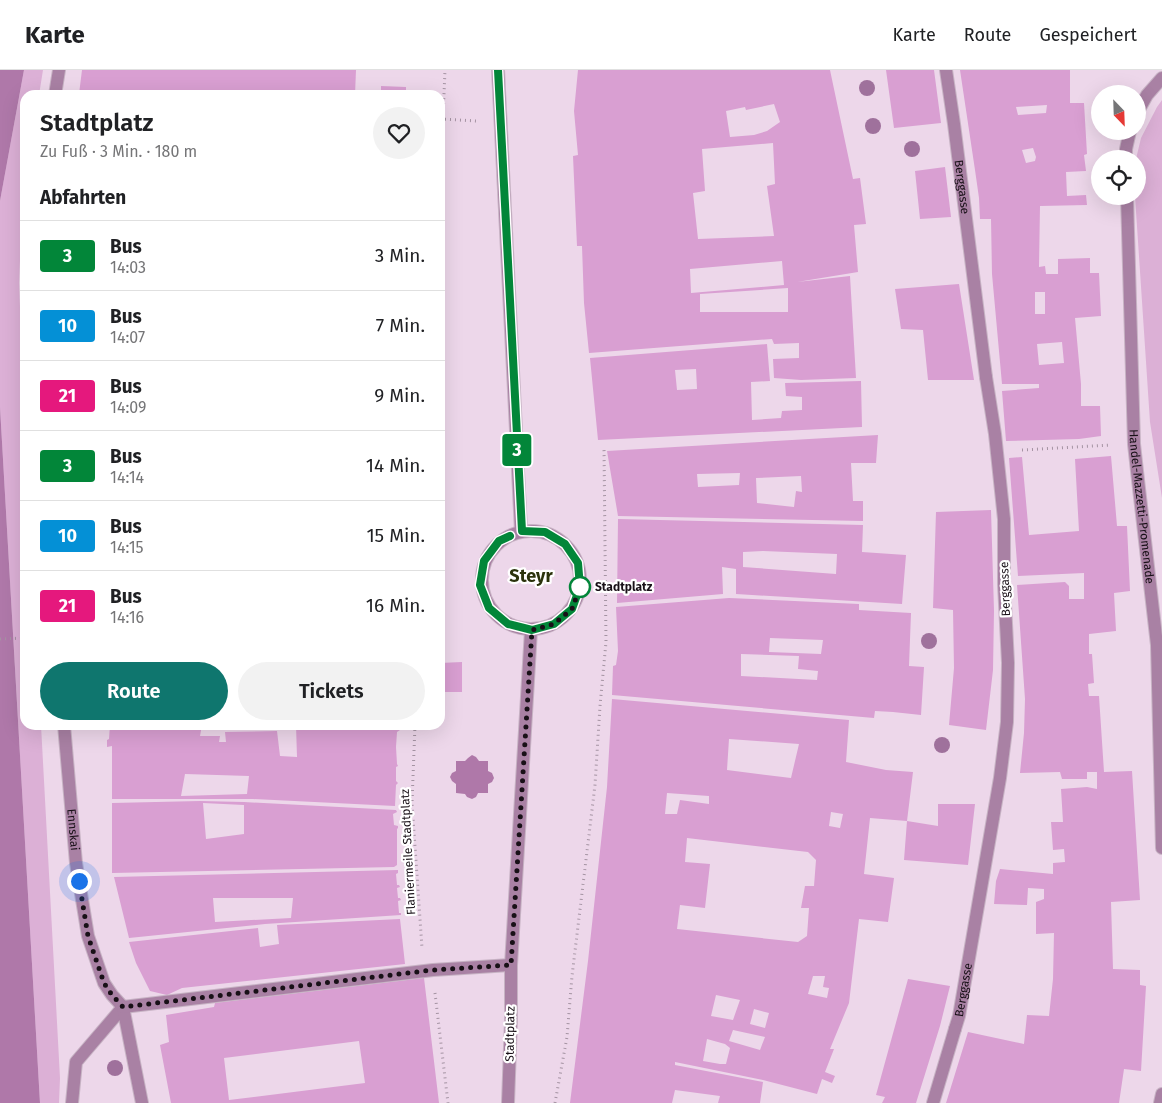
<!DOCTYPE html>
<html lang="de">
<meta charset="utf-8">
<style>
body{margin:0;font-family:"Fira Sans",sans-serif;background:#f2f2f2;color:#202124;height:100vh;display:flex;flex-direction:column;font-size:19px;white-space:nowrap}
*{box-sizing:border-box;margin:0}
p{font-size:16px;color:#757577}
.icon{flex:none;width:28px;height:28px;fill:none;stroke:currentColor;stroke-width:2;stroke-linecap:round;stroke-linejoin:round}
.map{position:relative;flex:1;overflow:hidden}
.details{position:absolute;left:20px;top:20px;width:425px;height:640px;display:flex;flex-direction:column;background:#fff;border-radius:15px;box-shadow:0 5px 20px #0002}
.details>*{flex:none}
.badge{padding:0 10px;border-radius:4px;font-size:18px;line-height:32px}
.needle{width:32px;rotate:157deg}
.fabs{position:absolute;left:1091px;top:15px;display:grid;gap:10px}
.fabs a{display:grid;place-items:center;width:55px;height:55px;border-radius:50%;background:#fff;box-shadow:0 5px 20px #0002;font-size:25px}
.you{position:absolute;width:25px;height:25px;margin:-12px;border:4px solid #fff;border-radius:50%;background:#1a73e8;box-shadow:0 0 0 8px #1a73e833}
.map>.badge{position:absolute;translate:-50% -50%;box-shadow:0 0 0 2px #fff}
h2{padding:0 20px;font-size:19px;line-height:45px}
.round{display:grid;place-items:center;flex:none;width:52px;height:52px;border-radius:26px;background:#f2f2f2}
.summary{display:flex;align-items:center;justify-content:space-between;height:85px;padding:0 20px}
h1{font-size:24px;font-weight:600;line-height:38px}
.button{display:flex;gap:10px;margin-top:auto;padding:10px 20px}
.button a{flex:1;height:58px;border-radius:30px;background:#0f766e;color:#fff;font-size:20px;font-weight:600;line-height:58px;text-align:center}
.button a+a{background:#f2f2f2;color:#202124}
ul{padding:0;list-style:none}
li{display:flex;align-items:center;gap:15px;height:70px;padding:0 20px;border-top:1px solid #e0e0e0}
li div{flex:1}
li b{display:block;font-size:19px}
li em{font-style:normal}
li .badge{min-width:55px;font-weight:700;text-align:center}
header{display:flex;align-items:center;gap:30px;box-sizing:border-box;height:70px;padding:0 25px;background:#fff;border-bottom:1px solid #e0e0e0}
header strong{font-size:24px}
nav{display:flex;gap:28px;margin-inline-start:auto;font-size:18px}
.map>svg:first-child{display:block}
.green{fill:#dcb0d6}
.water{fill:#af78a9}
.building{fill:#d99fd2;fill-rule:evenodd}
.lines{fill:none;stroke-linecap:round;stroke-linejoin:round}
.service-casing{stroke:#c7b3c4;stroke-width:14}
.pedestrian-casing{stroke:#c7b3c4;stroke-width:14}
.minor-casing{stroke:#c7b3c4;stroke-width:14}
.path{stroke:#a493a2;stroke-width:3;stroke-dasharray:1 4;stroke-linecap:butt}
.service{stroke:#a981a4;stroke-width:12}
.pedestrian{stroke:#a981a4;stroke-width:12}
.minor{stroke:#a981a4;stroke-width:12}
.tree{fill:#9f719c}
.line-casing{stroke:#fff;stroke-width:11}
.line{stroke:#028639;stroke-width:8}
.walk{stroke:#181017;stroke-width:5;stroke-dasharray:0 9}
.stop-dot{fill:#fff;stroke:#028639;stroke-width:2.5}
.labels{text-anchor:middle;stroke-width:4.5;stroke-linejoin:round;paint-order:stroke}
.street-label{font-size:12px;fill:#181017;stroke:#fff}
.stop-label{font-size:12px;font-weight:bold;fill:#181017;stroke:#fff;text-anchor:start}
.district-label{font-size:18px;font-weight:bold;fill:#2b330c;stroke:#fff}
</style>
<header>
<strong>Karte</strong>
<nav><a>Karte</a><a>Route</a><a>Gespeichert</a></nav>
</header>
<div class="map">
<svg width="1162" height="1033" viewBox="0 0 1162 1033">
<rect width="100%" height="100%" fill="#edd7ea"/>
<path class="green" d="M24,0H43L39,25H25V112L23,122L19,213L25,359V655H41L60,1008L59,1033H40L0,337V131Z
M1162,30V428L1150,352L1135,126H1138V89H1136L1141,68L1157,37Z"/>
<path class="water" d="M0,0H24L0,131Z
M0,337L40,1033H0Z
M472,685L476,687L479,691H488V701L492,703L494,708L492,712L488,714V723H478L476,727L472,729L467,727L465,724L456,723V714L452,711L450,707L452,703L456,701V691H465L468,688Z"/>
<path class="building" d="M82,0H356L355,25H88L79,24Z
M578,0H830L853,109L860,108L866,154L854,155L858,202L797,212L850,206L856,308L801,310L774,308L773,289L799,288V273L774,274L772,269L589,283L584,233L582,176H577L573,86L578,85L574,41ZM774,34L780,52L767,61L754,65L730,67L726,41L745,37L746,40ZM773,73L775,114L767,116L774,166L698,169L693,123L705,121L702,79ZM782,191L784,215L691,223L690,199ZM788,218V242H700V224Z
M886,0H934L941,53L894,58Z
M960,0H1070V33H1084L1087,84L1084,85L1086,101L1066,102L1067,126L1086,125L1087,135L1040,136L1039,197L1045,196L1046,204H1058V189L1090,188V203H1099L1101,246L1075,248L1081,314V336H1100L1101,366L1079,369L1006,371L1002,321L1039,318V314H1002L992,204L991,149H980L979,128L975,100ZM1047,35L1046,43L1018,45L1016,37ZM1033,78L1036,87L1035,91L1026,93L1022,80ZM1035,222H1045V244H1035ZM1062,272L1064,293L1039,295L1037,274Z
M381,16L406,17V25H360L361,21H381Z
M945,97L951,147L920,149L915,101Z
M959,214L974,310H928L923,260L901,259L895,219Z
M767,274L770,311L751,312L752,350L781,348L782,341L802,340V327L786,326L785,313L861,311L862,357L598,370L590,288ZM696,299L697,319L677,320L675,300Z
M878,365L876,393H851L853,431H863V451L618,446L607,381ZM740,403L739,415L698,417L697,404ZM801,406L802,422L796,421L794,437L757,433L756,408Z
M1111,386L1117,456H1127L1130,521L1114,523L1116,561L1089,564V584H1092L1094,613L1088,614L1089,626H1099L1104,702L1132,701L1140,830L1111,832L1113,899L1140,900V915L1146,916L1141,1001L1124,999L1119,1033H946L968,962L1024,974L1027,945L1049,946L1053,909L1054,863L1036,864V832L1044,829V819L1028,818L1027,835L994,834L996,811L1000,799L1053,804V793L1065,792L1064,779L1053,780L1051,752H1063L1061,719L1087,717L1097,719V702H1087V709H1062L1060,702L1020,703L1024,663L1025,629L1017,515L1065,512L1069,516V529H1084V503L1018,506L1009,388L1022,387L1029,465L1079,461L1075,389Z
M991,440L994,541L993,600L986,660L949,655L954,598L953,540L933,538L936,442Z
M618,449L863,455L862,482L906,485L902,534L736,524V499L722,497L723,524L617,533ZM763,481L837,484L836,504L743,497V482Z
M729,528L859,534V540L911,543L909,596L924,597L921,645L893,642L875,641L874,648L612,625L613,596L616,595L618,581L616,537ZM770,568L823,570L821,584L769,582ZM741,584L799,586L798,599L818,601L817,610L741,606Z
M462,592V622H440V593Z
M612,629L849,650L846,692L886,700L913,702L907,751L870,748L864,804L894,808L888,852L859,849L849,933L830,979H834L825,1002L835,1006L832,1013L822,1009L817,1024L763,1010L675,992V995L763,1012L760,1033H718L720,1026L675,1020L672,1033H570L588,891L607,717ZM729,669L799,674L791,708L727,700ZM667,723L709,726V734L680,730L677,744H665ZM831,742L843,744L840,758L829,756ZM687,768L808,782L816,790L814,816H805L801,838H809L807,866L798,872L677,859L680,835L705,838L710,794L685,792ZM813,906H825L823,917L829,918L827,928L808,924ZM716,925L740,930L733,950L711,946ZM754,939L769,943L765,958L750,954ZM733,960L765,967L760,980L729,971ZM707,969L725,974L730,978L726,994H720L703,991Z
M110,655H202L200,666H220L219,672H226L225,662L277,661L280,686L297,687L296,655H397V658L400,660L397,662L396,677L397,694L398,696L396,697V711L398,713L396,715L395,736L253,729H112V676L107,677V670L109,669ZM185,704L249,706L247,724L181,726Z
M200,731L244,732L396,740L397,742L393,744L394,755L398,756V758L397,759V795L394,797L112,803V733ZM203,733L244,735V764L206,769Z
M938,734H975L968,795L904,790L907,751L938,756Z
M398,800V803L396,804L397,815H399L400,817L397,818L398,828H400L401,830L398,831L399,843H401V845L265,854L129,868L114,807ZM213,828H293L291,848L215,852Z
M400,849L405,894L182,918L167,925L150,921L136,893L129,872L258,858L260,877L279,874L277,855Z
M424,908L439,1033H171L160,975L169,972L166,945L214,937L215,933ZM359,971L365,1013L229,1030L224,988Z
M908,909L950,916L940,956L916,1033H882L885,1027L876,1025Z"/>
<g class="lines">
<defs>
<path id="service" d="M72,1033L76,992L123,937"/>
<g id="pedestrian">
<path id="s1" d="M955,959L959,946L1000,708L1007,652L1008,593L1004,514V449L995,364L986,307"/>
<path d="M508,1033L511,950"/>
</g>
<g id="minor">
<path d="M498,0L521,461"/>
<path id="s2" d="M946,0L954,54L986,307"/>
<path d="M55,25L59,0"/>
<path d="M1138,41L1147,25L1162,8"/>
<path d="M1126,89V79L1130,61"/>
<path id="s3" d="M1127,126L1134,374L1137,401L1157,575L1162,778"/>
<circle cx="531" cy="510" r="49"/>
<path id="s4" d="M64,655L76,793L88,866L104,913L112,925L123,937L142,1033"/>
<path d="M123,937L433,900L511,895"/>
<path d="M511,950V895L531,560"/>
<path d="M933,1033L955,959"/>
<path d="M1160,1033L1162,1024"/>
</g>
</defs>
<use href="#service" class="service-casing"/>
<use href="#pedestrian" class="pedestrian-casing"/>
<use href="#minor" class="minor-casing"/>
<path class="path" d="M440,49L477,51
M440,89L443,49L445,0
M1022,380L1111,375
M0,569L25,568
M415,655L412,733L422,878
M435,923L448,1033
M555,1033L567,967L572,906L595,715L600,636L606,572L604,378"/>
<use href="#service" class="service"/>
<use href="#pedestrian" class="pedestrian"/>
<use href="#minor" class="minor"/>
</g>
<g class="tree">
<circle cx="867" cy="18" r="8"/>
<circle cx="873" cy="56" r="8"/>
<circle cx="912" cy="79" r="8"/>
<circle cx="929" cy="571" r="8"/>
<circle cx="942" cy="675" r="8"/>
<circle cx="115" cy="998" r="8"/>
</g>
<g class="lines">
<defs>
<path id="line" d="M498,0L522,461L545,462L565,474L578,493L580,517L572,539L554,554L532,560L508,554L489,538L480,515L484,491L499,471L510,466"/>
</defs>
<use href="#line" class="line-casing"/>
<use href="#line" class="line"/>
<path class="walk" d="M79,811L88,866L104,913L112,925L123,937L433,900L511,895L532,560L554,554L572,539L580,517"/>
</g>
<circle class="stop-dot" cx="580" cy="517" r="10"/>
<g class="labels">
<g class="street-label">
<text dy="4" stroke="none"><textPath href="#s2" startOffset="118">Berggasse</textPath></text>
<text dy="4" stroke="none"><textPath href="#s3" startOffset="311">Handel-Mazzetti-Promenade</textPath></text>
<text transform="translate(1005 519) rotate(-92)" y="4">Berggasse</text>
<text dy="4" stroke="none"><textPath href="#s4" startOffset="105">Ennskai</textPath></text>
<text transform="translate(408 782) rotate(-93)" y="4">Flaniermeile Stadtplatz</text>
<text dy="4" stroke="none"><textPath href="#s1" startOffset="40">Berggasse</textPath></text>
<text transform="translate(510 964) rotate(-89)" y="4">Stadtplatz</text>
</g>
<g class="stop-label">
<text x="595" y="521">Stadtplatz</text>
</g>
<g class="district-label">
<text x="531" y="512">Steyr</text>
</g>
</g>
</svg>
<div class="fabs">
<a><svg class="needle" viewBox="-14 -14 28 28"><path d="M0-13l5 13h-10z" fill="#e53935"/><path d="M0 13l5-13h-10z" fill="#757577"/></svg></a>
<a><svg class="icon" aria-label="locate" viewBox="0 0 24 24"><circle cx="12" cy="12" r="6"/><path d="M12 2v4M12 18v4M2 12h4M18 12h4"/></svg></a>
</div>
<div class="you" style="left:79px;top:811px"></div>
<b class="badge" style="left:517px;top:380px;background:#028639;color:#fff">3</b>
<section class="details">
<div class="summary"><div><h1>Stadtplatz</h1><p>Zu Fuß · 3 Min. · 180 m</p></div><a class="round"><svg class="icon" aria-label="heart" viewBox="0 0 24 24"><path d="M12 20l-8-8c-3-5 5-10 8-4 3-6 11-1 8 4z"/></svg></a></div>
<h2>Abfahrten</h2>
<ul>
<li><span class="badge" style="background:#028639;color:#fff">3</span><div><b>Bus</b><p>14:03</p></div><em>3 Min.</em></li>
<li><span class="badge" style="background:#0490d6;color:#fff">10</span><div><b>Bus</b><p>14:07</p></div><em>7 Min.</em></li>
<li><span class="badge" style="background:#e5187d;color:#fff">21</span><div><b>Bus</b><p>14:09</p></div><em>9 Min.</em></li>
<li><span class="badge" style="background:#028639;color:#fff">3</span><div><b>Bus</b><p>14:14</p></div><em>14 Min.</em></li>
<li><span class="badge" style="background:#0490d6;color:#fff">10</span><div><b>Bus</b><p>14:15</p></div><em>15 Min.</em></li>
<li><span class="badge" style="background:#e5187d;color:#fff">21</span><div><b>Bus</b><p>14:16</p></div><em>16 Min.</em></li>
</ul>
<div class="button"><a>Route</a><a>Tickets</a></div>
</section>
</div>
